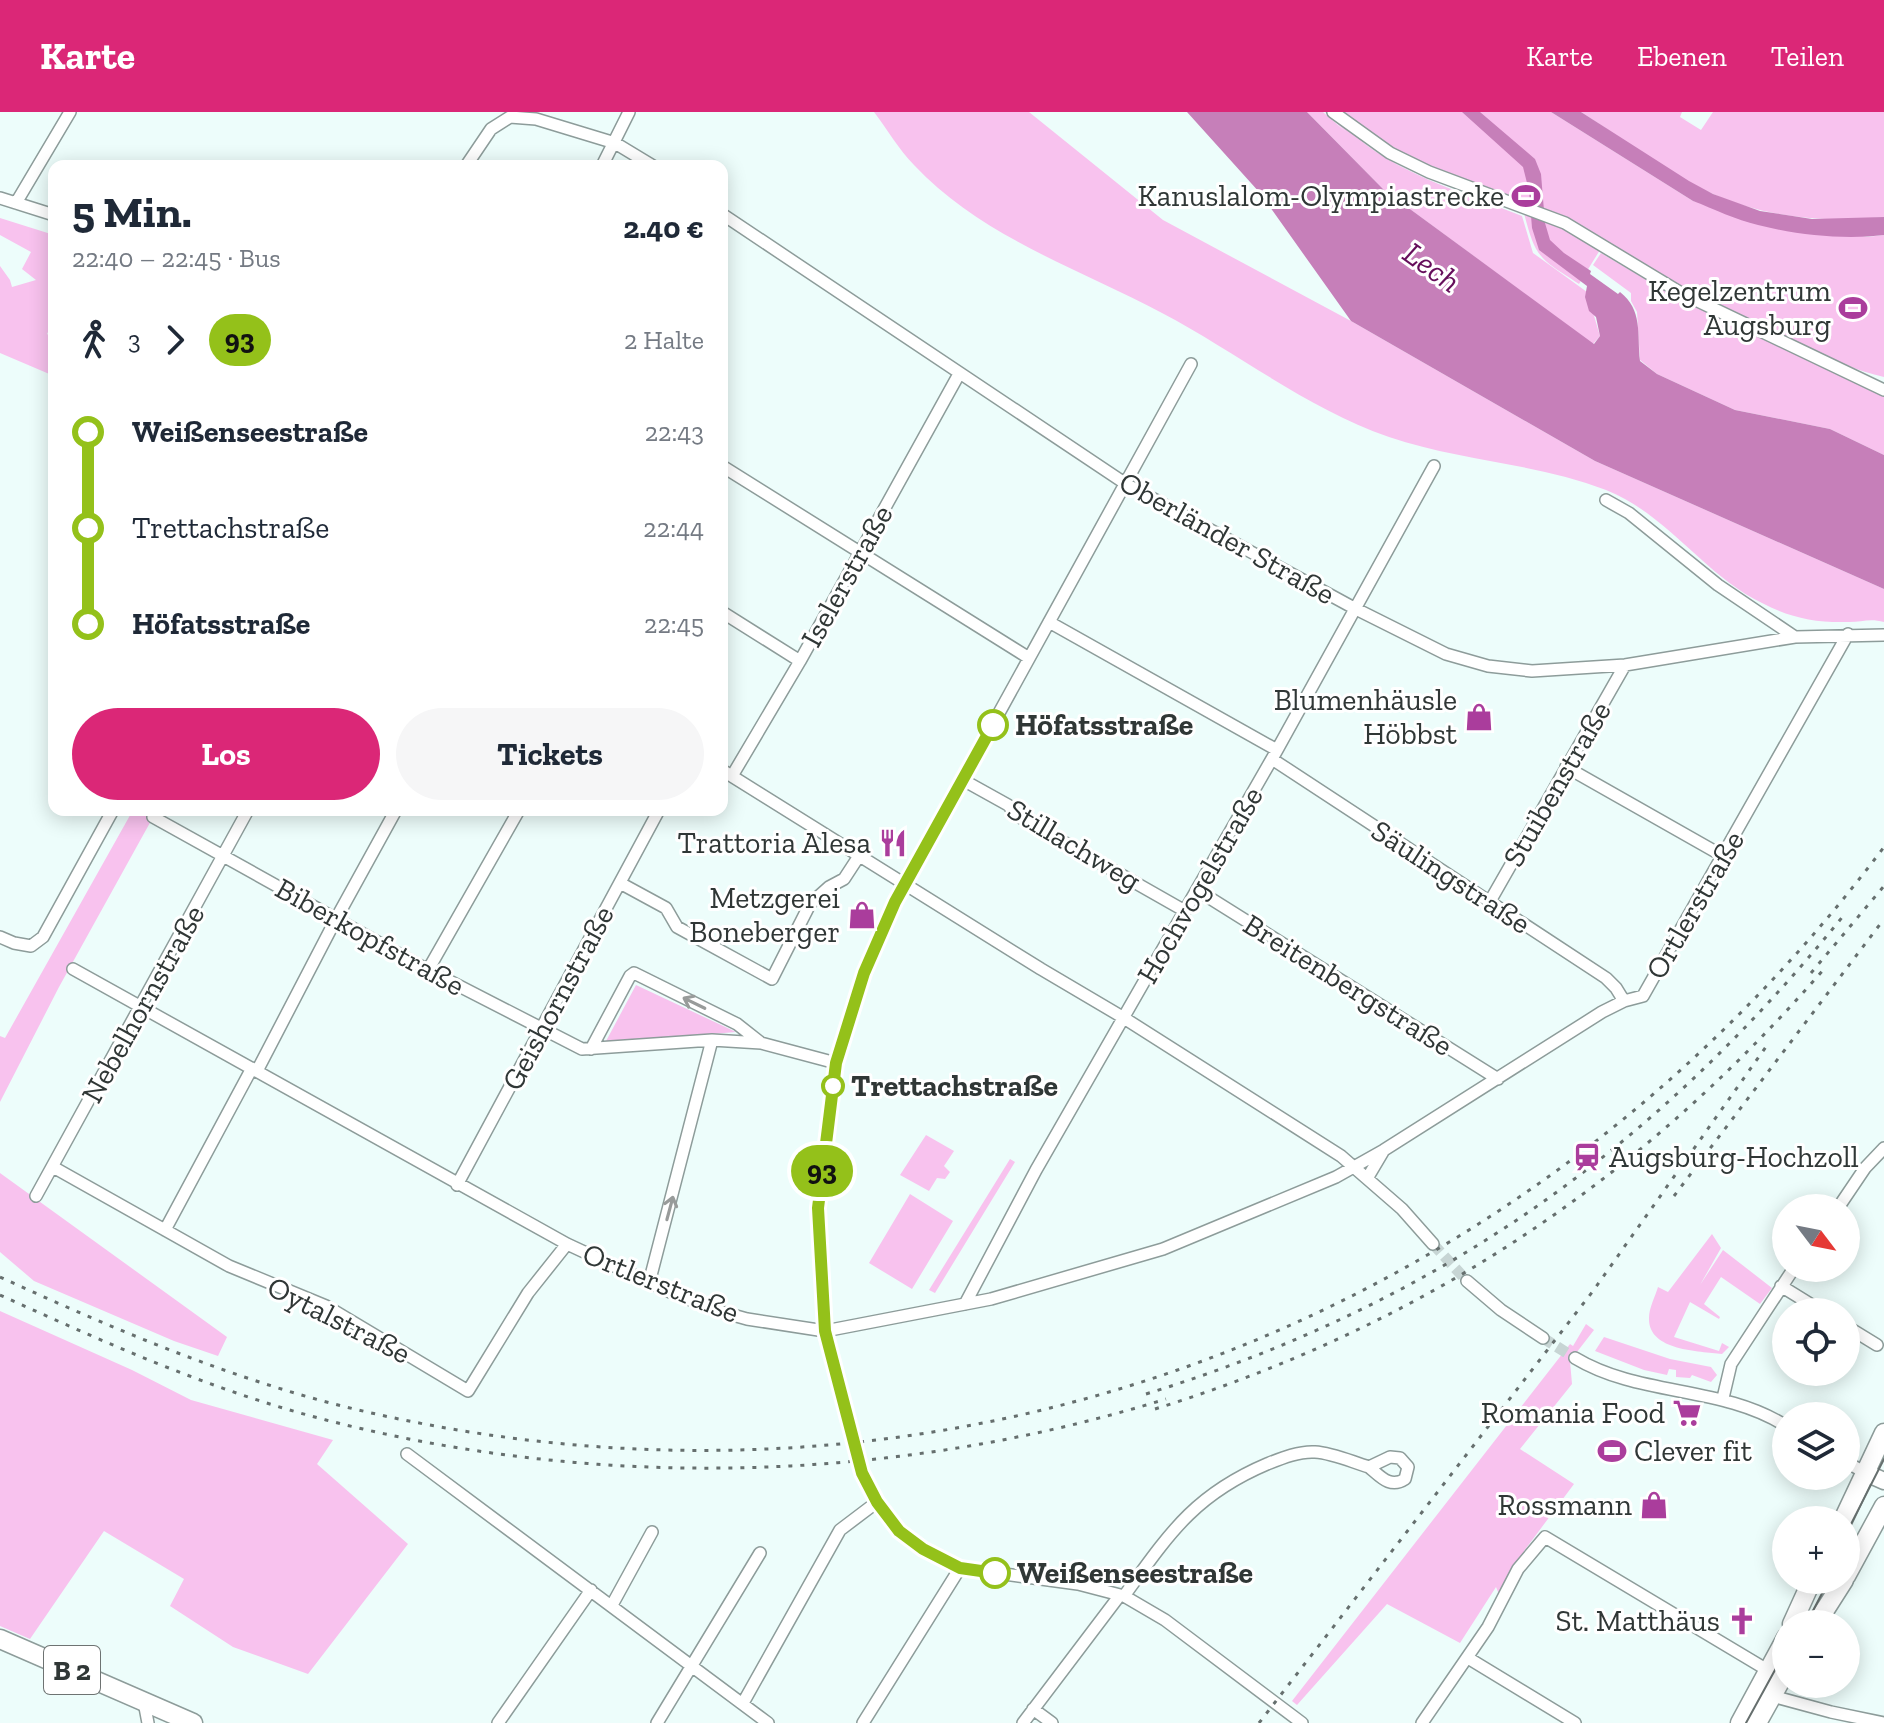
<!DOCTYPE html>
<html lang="de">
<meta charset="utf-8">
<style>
body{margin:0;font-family:"Zilla Slab",serif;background:#f6f6f7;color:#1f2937;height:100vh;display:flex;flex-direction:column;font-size:30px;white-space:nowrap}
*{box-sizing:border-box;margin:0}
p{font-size:26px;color:#747a83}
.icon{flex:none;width:44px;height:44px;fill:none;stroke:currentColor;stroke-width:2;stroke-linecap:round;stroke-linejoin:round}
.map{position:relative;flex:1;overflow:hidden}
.side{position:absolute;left:48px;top:48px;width:680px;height:656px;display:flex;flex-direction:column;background:#fff;border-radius:16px;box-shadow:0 4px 20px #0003}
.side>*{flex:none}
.badge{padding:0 16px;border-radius:26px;font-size:28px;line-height:52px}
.needle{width:52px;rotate:122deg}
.controls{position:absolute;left:1772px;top:1082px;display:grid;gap:16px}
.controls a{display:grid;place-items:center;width:88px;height:88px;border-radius:50%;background:#fff;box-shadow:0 4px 20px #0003;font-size:40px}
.map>.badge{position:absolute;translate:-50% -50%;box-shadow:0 0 0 4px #fff}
.legs{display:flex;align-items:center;gap:12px;height:88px;padding:0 24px;font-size:26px}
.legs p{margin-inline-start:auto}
.summary{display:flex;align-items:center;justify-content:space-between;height:136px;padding:0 24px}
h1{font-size:44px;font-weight:700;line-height:60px}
.primary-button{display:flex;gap:16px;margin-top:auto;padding:16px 24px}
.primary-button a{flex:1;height:92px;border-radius:48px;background:#db2777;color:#fff;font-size:32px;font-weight:700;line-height:92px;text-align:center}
.primary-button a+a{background:#f6f6f7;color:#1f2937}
ul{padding:0 24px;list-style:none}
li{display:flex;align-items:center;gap:28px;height:96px;font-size:30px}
li i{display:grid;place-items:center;width:12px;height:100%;margin:0 10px;background:currentColor}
li i::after{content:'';width:20px;height:20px;margin:-10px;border:6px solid;border-radius:50%;background:#fff}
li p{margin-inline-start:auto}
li:first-child i{background:linear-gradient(#0000 50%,currentColor 0)}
li:last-child i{background:linear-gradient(currentColor 50%,#0000 0)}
header{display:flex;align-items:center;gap:48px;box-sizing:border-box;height:112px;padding:0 40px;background:#db2777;color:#fff}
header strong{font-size:38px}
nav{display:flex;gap:44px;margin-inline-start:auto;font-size:28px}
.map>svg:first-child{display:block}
.green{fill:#f8c2ee}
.water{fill:#c67fb9}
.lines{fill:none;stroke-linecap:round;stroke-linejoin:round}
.street-tunnel{stroke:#c7d5d4;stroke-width:11;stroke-dasharray:11 5.5;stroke-linecap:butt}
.street-casing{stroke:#8d9c9a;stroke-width:14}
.secondary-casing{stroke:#8d9c9a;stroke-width:19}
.primary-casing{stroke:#8d9c9a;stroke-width:21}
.street{stroke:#fff;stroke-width:11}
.secondary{stroke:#fff;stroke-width:16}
.primary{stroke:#fff;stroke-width:18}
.tram{stroke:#666f6e;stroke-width:2}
.rail{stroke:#666f6e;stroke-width:3;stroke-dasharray:4 8;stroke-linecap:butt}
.oneway{stroke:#989b9a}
.line-1-casing{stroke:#fff;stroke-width:18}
.line-1{stroke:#94c11a;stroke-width:12}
.stop-1-dot{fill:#fff;stroke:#94c11a;stroke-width:4}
.labels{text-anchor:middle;stroke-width:6;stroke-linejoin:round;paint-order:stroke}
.shield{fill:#fff;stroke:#6e7372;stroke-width:2}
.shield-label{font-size:28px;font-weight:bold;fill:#303736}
.poi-label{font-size:30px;fill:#303736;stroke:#fff;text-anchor:end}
.street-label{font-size:30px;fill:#303736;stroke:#fff}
.stop-label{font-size:30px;font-weight:bold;fill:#303736;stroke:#fff;text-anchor:start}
.water-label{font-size:32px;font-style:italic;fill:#650e5b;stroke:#fff}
</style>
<header>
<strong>Karte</strong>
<nav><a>Karte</a><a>Ebenen</a><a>Teilen</a></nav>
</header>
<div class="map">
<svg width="1884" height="1611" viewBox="0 0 1884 1611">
<rect width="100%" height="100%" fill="#edfdfb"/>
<path class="green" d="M874,0H1029L1163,108L1351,209L1595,349L1884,477V510C1870,506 1862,510 1849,510C1816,511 1791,506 1762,491C1704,463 1667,402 1606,378C1537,351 1459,349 1389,325C1306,296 1238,241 1162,201C1077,156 982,125 914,53C899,38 887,17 874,0Z
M1307,0H1323L1346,20L1325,0H1551L1693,89L1867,125L1884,123V265C1858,259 1833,248 1808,238C1737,209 1670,173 1603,133L1579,172C1540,146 1536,148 1524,101L1426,64L1360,28C1406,65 1468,82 1522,104L1533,141L1587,180L1600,224L1593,232L1384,78Z
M1581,0H1682L1680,5L1701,18L1713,0H1884V105C1827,111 1767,106 1713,82C1668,62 1624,27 1581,0Z
M0,106L54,123V208L47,222L54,226V264L0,241V154L10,168L12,175L36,168L22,157L31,140L0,123Z
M1601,141L1679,187L1884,283V343L1830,317L1735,298L1657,262L1640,248L1637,200L1631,189V181L1593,153Z
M133,698H157L59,875L0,990V924L5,926Z
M636,873L736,920L605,931Z
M926,1023L954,1039L944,1054L950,1060L945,1067L937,1066L929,1079L900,1063Z
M1010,1047L1015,1050L935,1181L929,1178Z
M0,1061L227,1225L218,1244L174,1229L34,1169L0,1140Z
M910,1082L953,1109L912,1177L869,1151Z
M1712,1122L1721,1136L1700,1173L1723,1138L1772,1176L1760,1192L1721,1165L1704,1192L1720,1205L1719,1207L1690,1190L1674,1225L1719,1239L1722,1231L1729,1235L1722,1242C1699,1239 1648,1239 1649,1206C1649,1196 1655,1185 1658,1175L1668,1180Z
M0,1199L132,1258L191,1288L333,1328L317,1352L408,1432L308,1562L233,1535L170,1494L184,1467L104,1419L30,1527L0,1514Z
M1586,1212L1594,1218L1570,1249L1572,1272L1520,1337L1574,1372L1524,1439L1525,1441L1513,1457L1499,1482L1496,1475L1460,1531L1387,1492L1297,1593L1292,1589L1570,1232L1573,1234Z
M1604,1225L1670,1247L1711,1255L1717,1263L1711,1270L1692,1263L1690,1266L1676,1265V1258L1669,1257L1667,1263L1644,1258L1595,1239Z"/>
<path class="water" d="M1187,0H1307L1384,78L1594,232L1600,224L1596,205L1589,199L1585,185L1587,174L1539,138L1532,116L1529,79L1523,55L1462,0H1480L1535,47L1541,62L1545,111L1550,128L1564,141L1591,159L1590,162L1618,182L1620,180C1643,198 1637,222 1640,249L1657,262L1735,298L1830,317L1884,343V477L1595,349L1351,209L1260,81Z
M1551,0H1581L1689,69L1713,82L1760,99L1812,107L1884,105V123C1845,128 1797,123 1758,113C1736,108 1714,97 1693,89Z"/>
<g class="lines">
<path class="street-tunnel" d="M1433,1132L1467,1169
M1543,1226L1575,1246
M852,1321L862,1361"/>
<defs>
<path id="street" d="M1333,0L1390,41L1429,60L1565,111L1681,181L1884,278
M466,54L491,17L510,5L536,7L615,31L653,54
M602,54L629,0
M0,86L54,103
M16,91L70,0
M722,102L1126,372L1354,496L1446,542L1488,554L1532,559L1625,553L1795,525L1884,523
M722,354L1029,546
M1606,388L1629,401L1718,473L1795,525
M722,500L800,549
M1049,510L1277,638
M1272,647L1606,866L1616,876L1624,889
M1566,655L1723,744
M722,658L1041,857L1124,906L1341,1044L1402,1097L1433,1132
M732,664L800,549L959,262
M963,668L1008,693L1018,704L1185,799
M153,705L428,858L582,937L712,928L761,931L836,951
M620,771L666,796L677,815L772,867L810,792L829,775L844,767L859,744
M1197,778L1498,967
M1489,791L1625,553
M0,825L14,831L31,834L43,825L113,698
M73,857L567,1132L670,1180L722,1200L747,1207L825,1219L991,1187L1163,1137L1336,1065L1384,1038L1368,1065
M428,858L519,698
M591,937L630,864L634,861L737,912L761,931
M257,959L336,807L396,698
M1384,1038L1602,900L1624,889L1643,884L1848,522
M53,1055L229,1154L326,1194L468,1279L528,1181L567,1132
M457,1073L659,698
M36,1084L248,698
M1838,1096L1865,1056L1884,1036
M165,1118L252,956
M1467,1169L1501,1198L1543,1226
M649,1171L712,928
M1781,1174L1823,1200
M965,1192L1036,1058L1277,638L1434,354
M1846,1214L1877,1233
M1575,1246C1640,1285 1721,1273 1786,1314
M1723,1286L1731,1252L1794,1156
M852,1321L825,1219L818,1096L836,951L864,861L895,790L1191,252
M407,1342L768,1611
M1390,1345L1400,1346L1408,1355L1405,1367C1390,1377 1380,1364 1369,1355Z
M1846,1350L1866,1361
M862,1361L877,1390L899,1419L923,1437L960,1456L1078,1472L1124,1484L1165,1508L1302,1611
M1124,1484C1169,1422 1194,1383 1267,1352C1282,1346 1299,1339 1315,1340C1333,1341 1352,1350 1369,1355
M612,1493L652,1420
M1468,1546L1575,1611
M1772,1584L1831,1600L1884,1611
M144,1590L148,1611
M743,1591L840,1418L877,1390
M1033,1597L1052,1611
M498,1611L591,1478
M657,1611L760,1441
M863,1611L960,1456
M1023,1611L1120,1483
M1422,1611L1488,1515L1518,1457L1545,1425L1769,1559"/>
<path id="secondary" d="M1866,1361L1884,1369"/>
<path id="primary" d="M1843,1408L1884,1321
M1846,1464L1884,1394
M1792,1512L1812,1468
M1816,1512L1844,1468
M0,1527L193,1611
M1740,1611L1786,1526
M1757,1611L1786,1559"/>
</defs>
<use href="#street" class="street-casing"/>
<use href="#secondary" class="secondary-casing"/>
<use href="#primary" class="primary-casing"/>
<use href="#street" class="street"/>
<use href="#secondary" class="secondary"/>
<use href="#primary" class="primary"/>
<path class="tram" d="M1846,1422L1884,1347
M1806,1512L1829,1468
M1746,1611L1786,1538"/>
<path class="rail" d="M1811,861L1884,774
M1674,1084L1884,807
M0,1165C118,1219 240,1271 367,1300C950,1434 1526,1211 1884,735
M0,1183C106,1231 213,1279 326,1308C601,1379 895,1371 1166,1287
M1146,1282C1437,1192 1653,1039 1844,803
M1155,1297C1424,1213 1639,1070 1824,857
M1259,1611L1593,1179L1768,932"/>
</g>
<defs><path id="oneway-shaft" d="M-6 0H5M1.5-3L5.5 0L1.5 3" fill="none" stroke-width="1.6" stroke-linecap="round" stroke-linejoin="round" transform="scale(2)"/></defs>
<g class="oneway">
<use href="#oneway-shaft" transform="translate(694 891) rotate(-154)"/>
<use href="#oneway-shaft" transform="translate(670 1096) rotate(-75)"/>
</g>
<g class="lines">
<defs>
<path id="line-1" d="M993,613L895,790L864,861L836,951L818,1096L825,1219L862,1361L877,1390L899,1419L923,1437L960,1456L995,1461"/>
</defs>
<use href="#line-1" class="line-1-casing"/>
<use href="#line-1" class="line-1"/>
</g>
<defs>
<symbol id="stadium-bare" viewBox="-9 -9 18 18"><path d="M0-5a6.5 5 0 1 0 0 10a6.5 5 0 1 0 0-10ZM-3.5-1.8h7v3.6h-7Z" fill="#aa3d9c" stroke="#fff" stroke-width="2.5" paint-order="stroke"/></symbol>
<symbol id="shop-bare" viewBox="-9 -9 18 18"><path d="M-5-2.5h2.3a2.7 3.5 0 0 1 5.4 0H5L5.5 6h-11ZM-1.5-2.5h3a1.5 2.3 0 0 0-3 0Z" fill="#aa3d9c" stroke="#fff" stroke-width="2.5" paint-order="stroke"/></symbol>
<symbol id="restaurant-bare" viewBox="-9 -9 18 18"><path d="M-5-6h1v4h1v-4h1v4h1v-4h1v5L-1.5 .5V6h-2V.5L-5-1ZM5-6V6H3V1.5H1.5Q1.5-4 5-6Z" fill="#aa3d9c" stroke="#fff" stroke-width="2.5" paint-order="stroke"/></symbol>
<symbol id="station-bare" viewBox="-9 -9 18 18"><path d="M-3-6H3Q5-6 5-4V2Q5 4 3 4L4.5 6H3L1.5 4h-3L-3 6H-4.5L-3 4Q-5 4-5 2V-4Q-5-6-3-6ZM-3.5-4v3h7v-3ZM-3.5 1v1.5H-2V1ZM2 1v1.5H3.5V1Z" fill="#aa3d9c" stroke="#fff" stroke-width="2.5" paint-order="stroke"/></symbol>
<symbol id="supermarket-bare" viewBox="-9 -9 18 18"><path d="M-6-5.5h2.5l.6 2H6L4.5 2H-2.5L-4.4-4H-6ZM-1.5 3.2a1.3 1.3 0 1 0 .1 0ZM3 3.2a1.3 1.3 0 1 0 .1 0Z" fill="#aa3d9c" stroke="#fff" stroke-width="2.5" paint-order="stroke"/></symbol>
<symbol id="church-bare" viewBox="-9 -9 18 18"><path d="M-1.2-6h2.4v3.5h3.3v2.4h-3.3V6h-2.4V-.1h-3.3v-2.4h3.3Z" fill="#aa3d9c" stroke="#fff" stroke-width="2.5" paint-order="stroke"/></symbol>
</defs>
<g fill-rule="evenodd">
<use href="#stadium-bare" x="1506" y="64" width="40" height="40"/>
<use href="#stadium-bare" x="1833" y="176" width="40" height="40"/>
<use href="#shop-bare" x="1459" y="585" width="40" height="40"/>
<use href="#restaurant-bare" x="873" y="711" width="40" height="40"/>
<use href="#shop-bare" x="842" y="783" width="40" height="40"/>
<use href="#station-bare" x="1567" y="1025" width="40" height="40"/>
<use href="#supermarket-bare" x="1667" y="1281" width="40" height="40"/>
<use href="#stadium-bare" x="1592" y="1319" width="40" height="40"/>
<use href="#shop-bare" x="1634" y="1373" width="40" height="40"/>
<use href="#church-bare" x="1722" y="1489" width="40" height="40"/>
</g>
<g class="stop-1-dot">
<circle cx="993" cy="613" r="14"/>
<circle cx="833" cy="974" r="10"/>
<circle cx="995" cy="1461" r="14"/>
</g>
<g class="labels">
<rect class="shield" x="44" y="1534" width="56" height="48" rx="6"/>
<g class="shield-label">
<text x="72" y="1568">B 2</text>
</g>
<g class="poi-label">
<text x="1504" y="94">Kanuslalom-Olympiastrecke</text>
<text x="1831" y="189">Kegelzentrum<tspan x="1831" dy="34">Augsburg</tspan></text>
<text x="1457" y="598">Blumenhäusle<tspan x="1457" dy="34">Höbbst</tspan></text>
<text x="871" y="741">Trattoria Alesa</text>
<text x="840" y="796">Metzgerei<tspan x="840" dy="34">Boneberger</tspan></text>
<text x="1609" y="1055" text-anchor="start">Augsburg-Hochzoll</text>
<text x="1665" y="1311">Romania Food</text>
<text x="1634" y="1349" text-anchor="start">Clever fit</text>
<text x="1632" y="1403">Rossmann</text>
<text x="1720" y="1519">St. Matthäus</text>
</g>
<g class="street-label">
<text transform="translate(1227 426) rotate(29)" y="10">Oberländer Straße</text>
<text transform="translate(847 464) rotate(-61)" y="10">Iselerstraße</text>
<text transform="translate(1557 672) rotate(-60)" y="10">Stuibenstraße</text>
<text transform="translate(1074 733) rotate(31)" y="10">Stillachweg</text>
<text transform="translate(1451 765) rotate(33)" y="10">Säulingstraße</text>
<text transform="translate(1200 773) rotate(-60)" y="10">Hochvogelstraße</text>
<text transform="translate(1695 793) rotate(-60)" y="10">Ortlerstraße</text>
<text transform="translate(370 825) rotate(29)" y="10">Biberkopfstraße</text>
<text transform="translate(1348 873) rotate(32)" y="10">Breitenbergstraße</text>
<text transform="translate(558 886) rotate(-62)" y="10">Geishornstraße</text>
<text transform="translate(143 892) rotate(-61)" y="10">Nebelhornstraße</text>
<text transform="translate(661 1171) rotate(22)" y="10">Ortlerstraße</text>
<text transform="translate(339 1208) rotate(27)" y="10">Oytalstraße</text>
</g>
<g class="stop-label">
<text x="1015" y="623">Höfatsstraße</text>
<text x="851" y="984">Trettachstraße</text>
<text x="1017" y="1471">Weißenseestraße</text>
</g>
<g class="water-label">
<text transform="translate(1432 155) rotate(36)" y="11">Lech</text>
</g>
</g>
</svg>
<div class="controls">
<a><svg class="needle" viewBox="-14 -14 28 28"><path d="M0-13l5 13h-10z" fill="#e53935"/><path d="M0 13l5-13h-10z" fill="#747a83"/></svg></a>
<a><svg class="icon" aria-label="locate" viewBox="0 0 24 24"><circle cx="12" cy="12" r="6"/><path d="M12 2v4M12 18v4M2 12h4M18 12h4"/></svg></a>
<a><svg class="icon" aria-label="layers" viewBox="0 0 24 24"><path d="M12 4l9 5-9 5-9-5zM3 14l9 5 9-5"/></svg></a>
<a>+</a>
<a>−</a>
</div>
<b class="badge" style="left:822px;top:1059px;background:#94c11a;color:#111">93</b>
<section class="side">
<div class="summary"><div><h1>5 Min.</h1><p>22:40 – 22:45 · Bus</p></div><b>2.40 €</b></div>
<div class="legs"><svg class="icon" aria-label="walk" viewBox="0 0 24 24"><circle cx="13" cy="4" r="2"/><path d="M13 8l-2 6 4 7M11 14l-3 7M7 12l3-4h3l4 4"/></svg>3<svg class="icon" aria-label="forward" viewBox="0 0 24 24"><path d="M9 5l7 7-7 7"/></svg><b class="badge" style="background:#94c11a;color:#111">93</b><p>2 Halte</p></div>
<ul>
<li><i style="color:#94c11a"></i><b>Weißenseestraße</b><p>22:43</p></li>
<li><i style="color:#94c11a"></i><span>Trettachstraße</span><p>22:44</p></li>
<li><i style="color:#94c11a"></i><b>Höfatsstraße</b><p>22:45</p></li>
</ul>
<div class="primary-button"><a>Los</a><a>Tickets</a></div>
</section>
</div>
